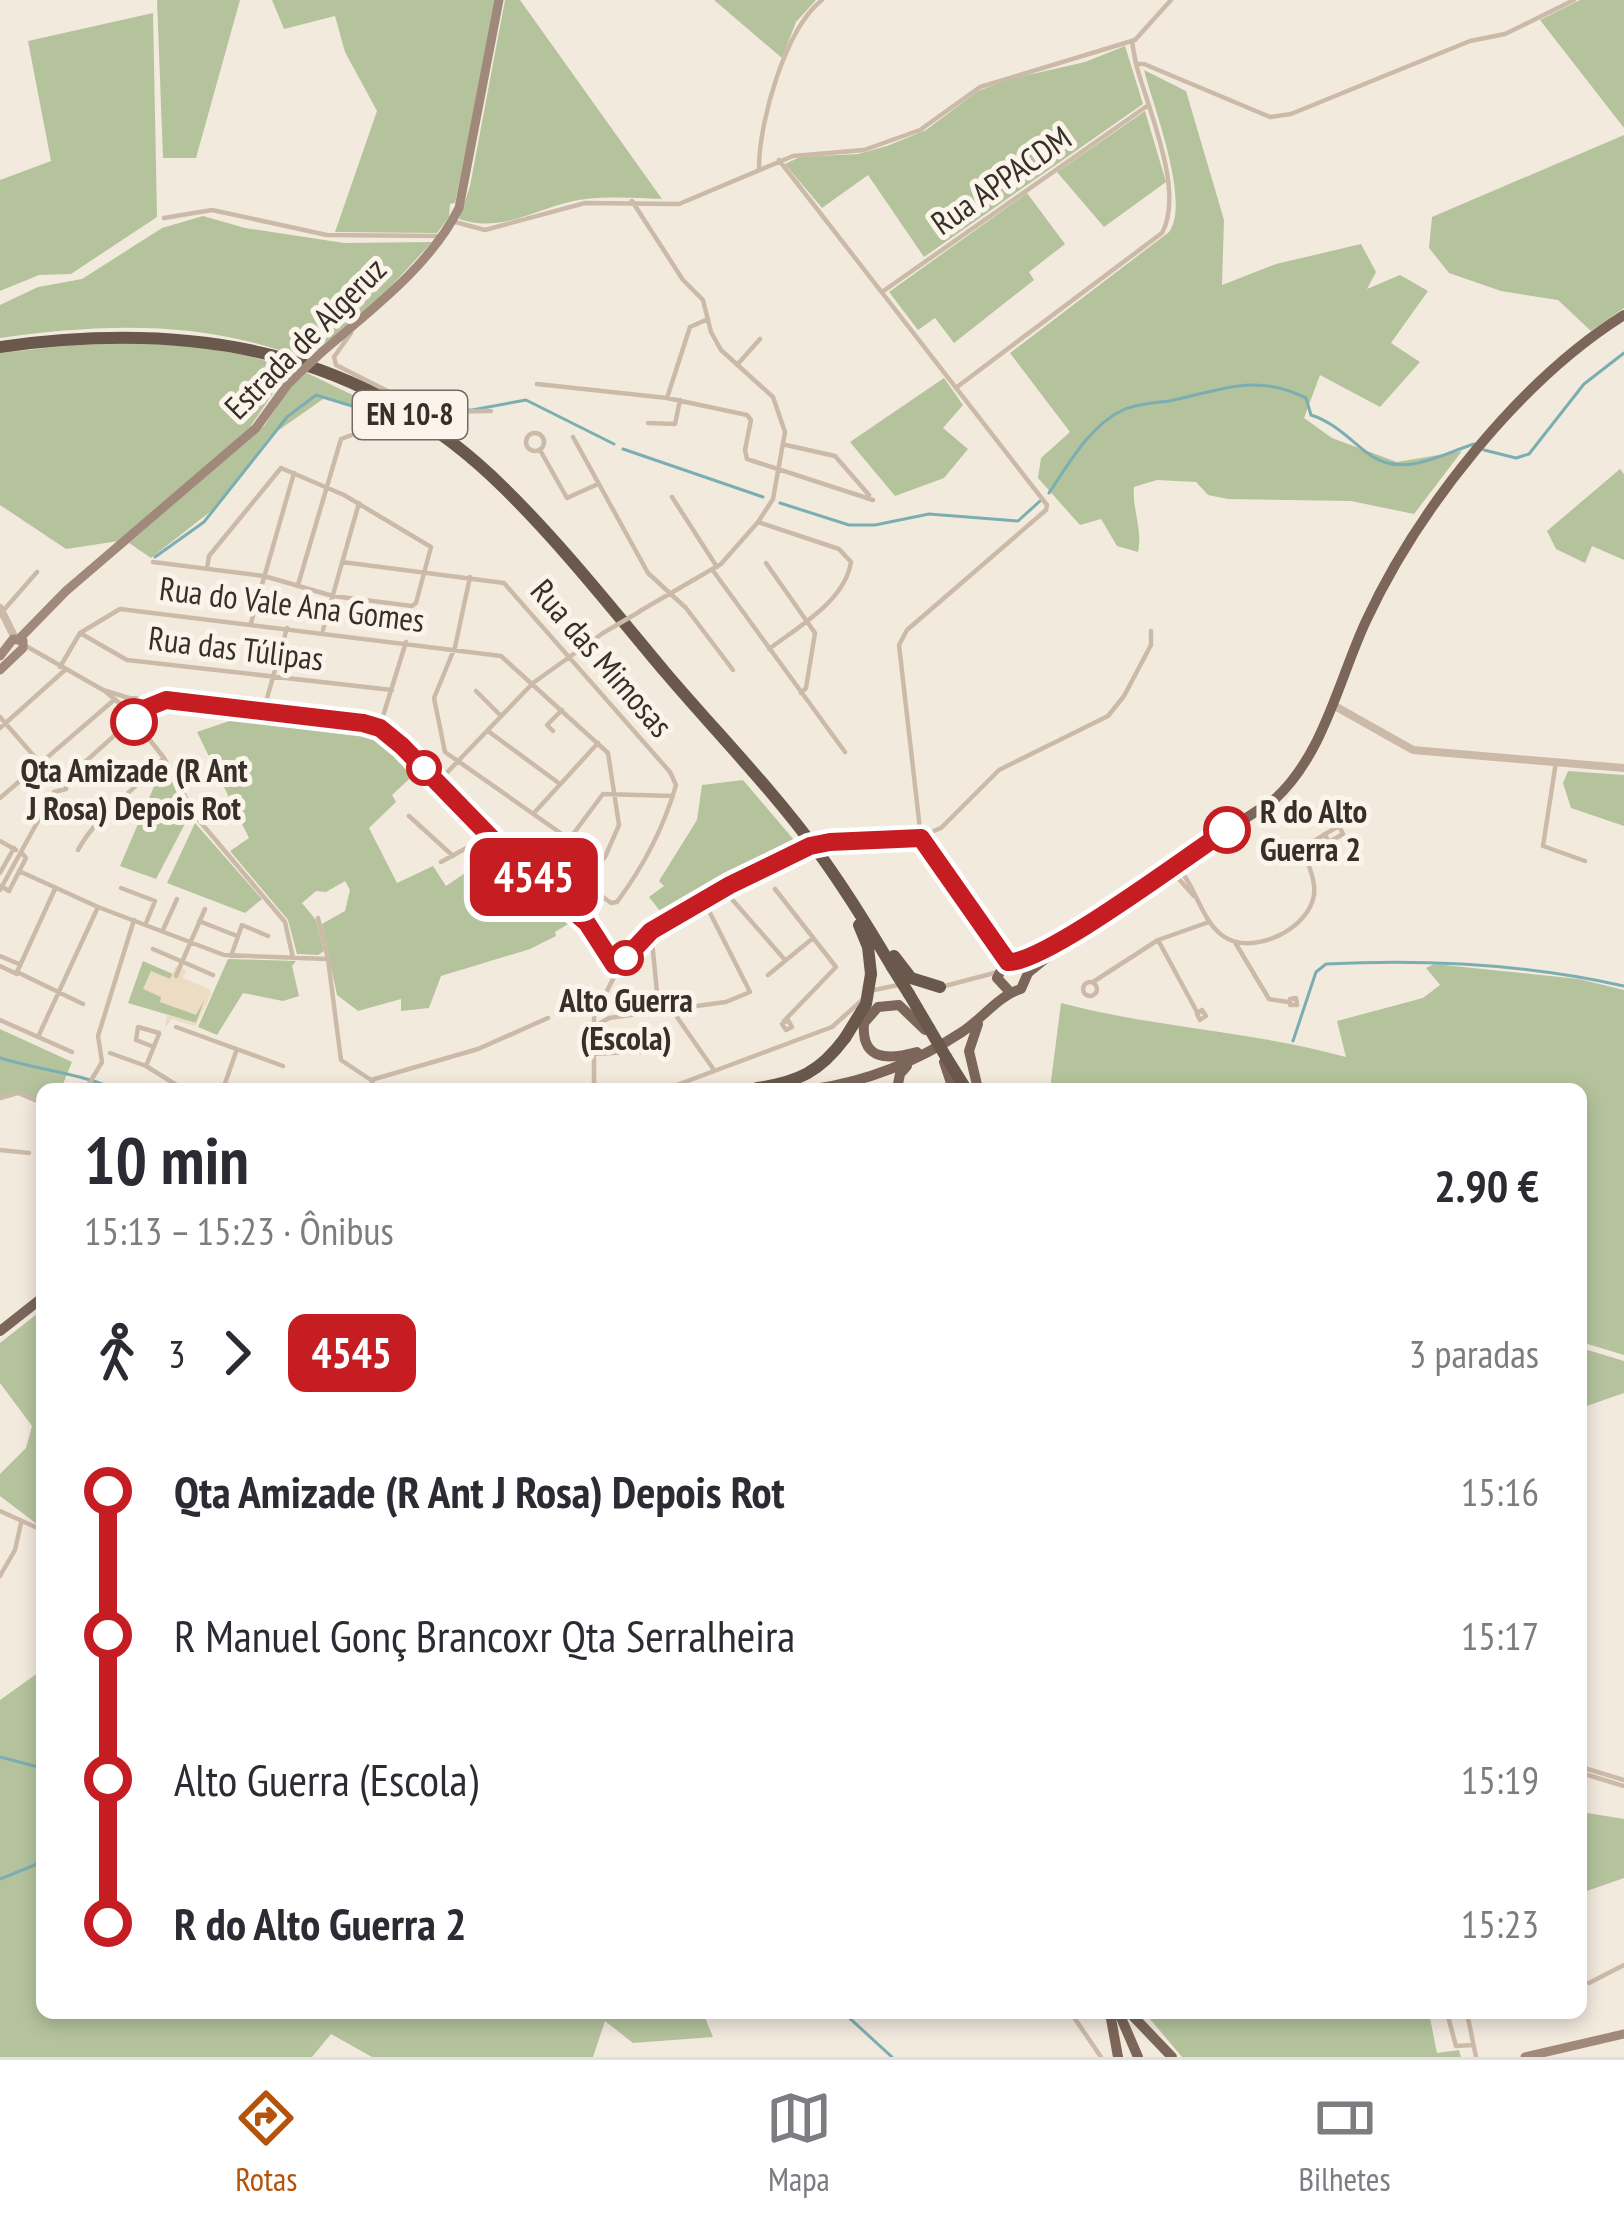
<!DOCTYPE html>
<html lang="pt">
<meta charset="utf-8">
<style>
body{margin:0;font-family:"PT Sans Narrow",sans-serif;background:#f7f7f7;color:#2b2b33;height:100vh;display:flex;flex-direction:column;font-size:45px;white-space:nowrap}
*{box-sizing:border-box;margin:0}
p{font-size:39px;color:#7c7c81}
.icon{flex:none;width:66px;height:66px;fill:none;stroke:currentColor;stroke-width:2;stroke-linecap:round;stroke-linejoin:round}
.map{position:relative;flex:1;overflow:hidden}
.panel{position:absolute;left:36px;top:1083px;width:1551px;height:936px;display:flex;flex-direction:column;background:#fff;border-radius:18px;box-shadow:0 6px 18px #0003}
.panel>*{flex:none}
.badge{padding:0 24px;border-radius:18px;font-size:42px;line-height:78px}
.map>.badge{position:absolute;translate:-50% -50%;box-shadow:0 0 0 6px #fff}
.legs{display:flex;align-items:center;gap:18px;height:132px;padding:0 48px;font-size:39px}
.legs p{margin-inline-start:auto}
.head{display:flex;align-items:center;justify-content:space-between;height:204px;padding:0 48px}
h1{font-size:66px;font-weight:700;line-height:90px}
ul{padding:0 48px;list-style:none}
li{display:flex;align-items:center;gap:42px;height:144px;font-size:45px}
li i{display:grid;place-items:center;width:18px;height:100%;margin:0 15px;background:currentColor}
li i::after{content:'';width:30px;height:30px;margin:-15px;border:9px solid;border-radius:50%;background:#fff}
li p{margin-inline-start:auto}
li:first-child i{background:linear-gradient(#0000 50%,currentColor 0)}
li:last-child i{background:linear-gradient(currentColor 50%,#0000 0)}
.dock{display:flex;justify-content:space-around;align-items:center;height:168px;border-top:3px solid #e1e1e2;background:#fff;font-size:33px;color:#7c7c81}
.dock a{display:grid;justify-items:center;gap:6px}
.dock .active{color:#b45309}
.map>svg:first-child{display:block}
.green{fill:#b5c39d}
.plaza{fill:#ecdcc4}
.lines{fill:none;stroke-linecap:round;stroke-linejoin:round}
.stream{stroke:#7baeb2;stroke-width:3}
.pedestrian{stroke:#ccbaa9;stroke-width:4.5}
.minor{stroke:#ccbaa9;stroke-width:4.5}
.tertiary{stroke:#ccbaa9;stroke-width:8}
.secondary{stroke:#a0897a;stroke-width:9}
.primary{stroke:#7c665a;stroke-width:10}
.trunk{stroke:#6b584d;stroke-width:12}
.minor-bridge{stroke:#ccbaa9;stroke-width:4.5}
.secondary-bridge{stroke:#a0897a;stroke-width:9}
.trunk-bridge{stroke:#6b584d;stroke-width:12}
.line-1-casing{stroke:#fff;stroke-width:27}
.line-1{stroke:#c61d23;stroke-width:18}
.stop-1-dot{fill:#fff;stroke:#c61d23;stroke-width:6}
.labels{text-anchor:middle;stroke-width:10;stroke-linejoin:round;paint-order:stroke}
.shield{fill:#fbf4ea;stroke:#736a63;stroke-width:3}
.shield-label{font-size:30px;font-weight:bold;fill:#392f29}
.street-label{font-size:33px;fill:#392f29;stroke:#fbf4ea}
.stop-label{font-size:33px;font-weight:bold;fill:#392f29;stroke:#fbf4ea}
</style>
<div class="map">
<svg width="1624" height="2057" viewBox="0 0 1624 2057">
<rect width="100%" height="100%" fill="#f3eade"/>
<path class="green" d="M157,0H240L196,158H163Z
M272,0H497L455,203L450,204L449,217L437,233L335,232L377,111L345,52L335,16L284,29Z
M505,0H520L662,199C637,198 611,196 586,199C541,204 505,235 459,219L470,186Z
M714,0H816L796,22L782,58Z
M1580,0H1624V128L1540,20Z
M153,13L157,217L71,274L39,275L0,291V180L51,161L28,41Z
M1125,46L1143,104L924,257L868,175L822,208L785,164L800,157L858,154L887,146L926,130L978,91L1010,79L1085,62Z
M1144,70L1186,91L1224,220L1222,285L1276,264L1361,244L1376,272L1367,289L1400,275L1428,291L1391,343L1420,362L1380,407L1320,375L1304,418L1332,438L1397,462L1462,451L1414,514L1351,501L1228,499L1208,495L1196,482L1157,480L1134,487C1132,509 1143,530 1138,552L1117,546L1101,519L1080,525L1038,478L1041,458L1070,432L1010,353L1169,232C1191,202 1153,106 1144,70Z
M1145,111L1166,182L1104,227L1057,172Z
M1624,135V308L1591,331L1558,300L1501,291L1449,273L1429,248L1432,217Z
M1027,193L1065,244L1029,272L1034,280L954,343L935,318L918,330L889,292Z
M203,216L245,228L344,243L432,242L372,307L304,359C205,320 104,323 0,338V305L38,287L82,279L162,228Z
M117,340C177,344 237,348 293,370L282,380L250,427L119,541L66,549L0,505V353Z
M307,373L392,414L382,416L326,397L269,437L215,508L151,558L129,543L264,426L290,387Z
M944,378L963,405L943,428L968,449L944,478L895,496L850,442Z
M1620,469L1624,474V560L1592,546L1585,563L1556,549L1547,531Z
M241,711L359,725L391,740L419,770L392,795L396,802L369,828L397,883L433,866L446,886L499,850L578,918L555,932L556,936L530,949L441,976L429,1008L401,1011V999L358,1011L337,995L322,924L345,911L350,890L345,881L326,892L316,891L302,903L316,920L324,951L318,955L297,954L288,920L230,851L249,838L197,732L238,718Z
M164,763L188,818L156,879L120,866Z
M1568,771L1624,775V826L1571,808L1563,783Z
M743,780L800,847L664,916L649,897L664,886L659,881L697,820L702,785Z
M195,823L262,899L245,913L167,883Z
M228,959L296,961L292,966L299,996L283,1001L243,993L217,1035L198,1027Z
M143,961L173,974L170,979L151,972L144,988L196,1014L198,1010L169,998L175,984L203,997L199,1007L208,991L196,1023L128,1003Z
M1434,964L1579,979L1624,990V1355L1581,1342V1089H1050L1061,1003C1155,1028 1253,1031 1346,1057L1337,1021L1423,998L1440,985L1426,968Z
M0,1029L72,1062L61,1089H42V1103L19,1093L0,1097Z
M42,1310V1528L0,1496V1474L26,1448L32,1426L0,1383V1343Z
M1581,1348L1624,1361V1393L1581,1408Z
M42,1670V2013H703L713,2037L633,2043L605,2021L593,2057H372L331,2034L312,2057H0V1700Z
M1581,1812L1624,1819V1878L1581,1893Z
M1145,2013H1429L1437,2053L1459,2050L1461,2057H1182Z"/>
<path class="plaza" d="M176,966L186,970L183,978L209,989L211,994L196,1025L193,1026L172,1019L165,1028L167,1015L196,1023L208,994L196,1015L160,1002L161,997L143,989L151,971L170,979Z"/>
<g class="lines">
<path class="stream" d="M429,409L472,410L526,400L614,444
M623,449L763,497
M1484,450L1516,458L1529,454L1584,384L1624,353
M1049,493C1068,465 1090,425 1123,410C1136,404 1154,403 1169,401C1219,391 1255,372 1306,398L1311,415C1333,422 1347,437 1366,452C1400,480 1439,455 1474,444
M780,503L849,525H875L929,514L1018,521L1040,501
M155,557L204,522L287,417L316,395L388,417L395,416
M1293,1041L1316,972L1326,964C1425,959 1527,964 1624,986
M0,1058C39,1070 78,1073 115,1089
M0,1757L42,1768
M0,1879L42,1862
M844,2013L892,2057"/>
<path class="pedestrian" d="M176,976L182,962"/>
<path class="minor" d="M1132,42L1136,64H1144L1270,117L1291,114L1470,41L1505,34L1574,0
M779,160L1047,505L1046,510L907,630L899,645L921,838L1008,961
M759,168C759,122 785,29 822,0
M632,201L683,280L703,300L711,332L721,350L773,397L785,432L773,499L758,522L721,564L640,611
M164,218L212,210L327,235L436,236
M455,222L485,230L585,203L679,204L793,156L864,150L920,130L980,87L1135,40L1171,0
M882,292L1147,106
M351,333L334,357L336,365L429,412L491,411
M737,365L760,339
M537,384L667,398L747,415L751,420L745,450L747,459L873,500
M957,387L1162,233C1185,192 1148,109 1136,64
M667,398L690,327L708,319
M648,423L675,424L680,400
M526 442a9 9 0 1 1 18 0a9 9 0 1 1-18 0Z
M573,437L648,573L686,608L733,670
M786,445L835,456L869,495
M540,450L567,498L598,484
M672,497L717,567
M758,522L839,549L851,562C845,601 798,627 769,649
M153,562L264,576L333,596L412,606L416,603L431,547L344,495L281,468L209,556L207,568
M342,562L504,583L670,772L676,785C664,827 643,867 617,902L611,903L553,860
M766,563L815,633L806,688L801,693
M714,572L845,752
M470,577L455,647L434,698L445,752L569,839
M298,585L341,439L394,419
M3,611L37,572
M251,623L294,473
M323,630L359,503
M80,633L127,660L392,690
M26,646L103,690L129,698L200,702L287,716L363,723L379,729L402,746L505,852L587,923L616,973
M60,667L80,633L120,609L501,656L608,753L619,825L605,857L583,883
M476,691L501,716
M106,692L124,707L164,758L197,818L285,922L293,958
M263,712L287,628
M0,717L53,778
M0,728L65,670
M379,729L406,642
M488,731L560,784
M553,731L547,725L562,710
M1556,762L1543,846L1585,861
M437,783L533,683L603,633
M0,798L114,700
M534,813L598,743
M409,816L453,856
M0,841L16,850
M831,841L915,839L941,828L999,770L1108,716L1124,696L1151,645V631
M78,850C98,813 136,790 163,759
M441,862L490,835
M1174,866L1178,878L1194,896
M1176,866C1196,885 1200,919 1223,936C1252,957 1309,929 1314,895C1316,879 1307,864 1304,849C1314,840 1327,833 1339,826L1343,834L1329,842L1325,835
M19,871L98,907L224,955L328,959
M0,873L14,848
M538,881L603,794L673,796
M1,886L9,891L26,858L21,852
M121,888L155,901L146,923
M55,889L17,972L83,1004
M723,889L785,960
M775,889L836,967L784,1021
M0,890L54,792L66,789L65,780L145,708L160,702
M318,918L328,959L341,1060L371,1080L376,1089
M199,921L237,936
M163,930L177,899
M651,931L659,1013
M1158,940L1197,1012
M1236,944L1269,999L1288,1002
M153,949L213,975
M0,956L19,964
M231,956L242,925L268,936
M182,962L205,909
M0,966L17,974
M768,975L813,938
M1083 989a7 7 0 1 1 14 0a7 7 0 1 1-14 0Z
M1093,982L1158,940L1209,922
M945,986L998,972
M874,990L898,985
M1296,998L1297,1005H1290V999Z
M672,1010L714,1070
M1202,1010L1206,1016L1200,1020L1197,1014Z
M0,1020L72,1052
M788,1020L792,1027L786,1030L782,1024Z
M176,1027L283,1066
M592,1028L609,1018L726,1002L750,992L705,903
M38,1037L98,907
M110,1053L146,1066L183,1089
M592,1054L649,1051
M146,1066L159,1034V1033L138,1027L136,1040L154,1047
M371,1080L478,1049L548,1018
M86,1089L102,1062L98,1036L134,920
M223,1089L237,1049
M594,1089V1017L616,973L623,970L620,964C664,913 731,885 792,857
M666,1089L832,1027L861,1001
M0,1098L18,1093L42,1103
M0,1150L29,1153
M0,1511L42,1530
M0,1576L15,1550L21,1523
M1581,1767L1624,1780
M1581,1773L1624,1786
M1589,1983L1624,1965
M1071,2013L1101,2057
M1447,2013L1456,2046L1473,2045
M1467,2013L1476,2057"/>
<path class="tertiary" d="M0,608L15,638
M1333,705L1413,750L1624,768"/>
<path class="secondary" d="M323,351C371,310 430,266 459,208L499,0
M20,638L66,591L256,428L288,384
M0,656L13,639L23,641V648L0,670
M1525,2057L1624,2034"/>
<path class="primary" d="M1009,991L997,978L1005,963L1026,960L1068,935L1275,799C1324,754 1339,679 1366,621C1418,509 1519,381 1624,315
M917,1052C888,1060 861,1061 864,1023L878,1007L899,1005L925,1030
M944,1062L953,1089
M814,1089C866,1082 918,1061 962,1032C982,1019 999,995 1021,989L1028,973L1061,946
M897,1089L900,1074L907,1066
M978,1089L969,1051L978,1024
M0,1331L42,1298
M1110,2013L1118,2057
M1119,2013L1138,2057
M1130,2013L1172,2057"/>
<path class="trunk" d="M0,347C190,320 363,348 504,488C562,545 613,610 665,672C716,732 772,789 818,852C845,889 869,928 892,967
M859,925L868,947L871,974
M894,956L911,978L940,987
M909,994L929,1028
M946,1057L966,1089
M757,1088C798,1082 820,1072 845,1038"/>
<path class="minor-bridge" d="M603,633L639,612
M792,857L830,841"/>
<path class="secondary-bridge" d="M288,384L323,351"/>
<path class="trunk-bridge" d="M892,967L909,994
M929,1028L946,1057
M845,1038L866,1004L871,974"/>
</g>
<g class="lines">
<defs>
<path id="line-1" d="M134,722L146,708L166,700L363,723L380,728L402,746L505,852L587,923L614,965L620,964L651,931L730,885L810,846L830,842L921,838L1008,962C1044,964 1188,855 1227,830"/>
</defs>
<use href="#line-1" class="line-1-casing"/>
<use href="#line-1" class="line-1"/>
</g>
<g class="stop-1-dot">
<circle cx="134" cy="722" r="21"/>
<circle cx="424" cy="768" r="15"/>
<circle cx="1227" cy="830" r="21"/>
<circle cx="626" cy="958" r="15"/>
</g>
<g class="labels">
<rect class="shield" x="353" y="391" width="114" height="48" rx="9"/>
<g class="shield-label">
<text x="410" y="425">EN 10-8</text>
</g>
<g class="street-label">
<text transform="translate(1001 180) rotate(-35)" y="12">Rua APPACDM</text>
<text transform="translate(305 338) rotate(-45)" y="12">Estrada de Algeruz</text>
<text transform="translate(292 604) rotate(7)" y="12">Rua do Vale Ana Gomes</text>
<text transform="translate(236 648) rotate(7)" y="12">Rua das Túlipas</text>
<text transform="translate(602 658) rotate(49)" y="12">Rua das Mimosas</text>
</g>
<g class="stop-label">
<text x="134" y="782">Qta Amizade (R Ant<tspan x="134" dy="38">J Rosa) Depois Rot</tspan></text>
<text x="1260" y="823" text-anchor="start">R do Alto<tspan x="1260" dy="38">Guerra 2</tspan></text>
<text x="626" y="1012">Alto Guerra<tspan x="626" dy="38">(Escola)</tspan></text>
</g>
</g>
</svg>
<b class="badge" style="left:534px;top:877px;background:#c61d23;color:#fff">4545</b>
<section class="panel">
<div class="head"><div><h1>10 min</h1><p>15:13 – 15:23 · Ônibus</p></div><b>2.90 €</b></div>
<div class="legs"><svg class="icon" aria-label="walk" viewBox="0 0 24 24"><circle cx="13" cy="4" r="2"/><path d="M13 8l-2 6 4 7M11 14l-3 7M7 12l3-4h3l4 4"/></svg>3<svg class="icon" aria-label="forward" viewBox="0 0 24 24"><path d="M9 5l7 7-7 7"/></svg><b class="badge" style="background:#c61d23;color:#fff">4545</b><p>3 paradas</p></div>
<ul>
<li><i style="color:#c61d23"></i><b>Qta Amizade (R Ant J Rosa) Depois Rot</b><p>15:16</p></li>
<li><i style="color:#c61d23"></i><span>R Manuel Gonç Brancoxr Qta Serralheira</span><p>15:17</p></li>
<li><i style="color:#c61d23"></i><span>Alto Guerra (Escola)</span><p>15:19</p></li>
<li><i style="color:#c61d23"></i><b>R do Alto Guerra 2</b><p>15:23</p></li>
</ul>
</section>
</div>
<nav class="dock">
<a class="active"><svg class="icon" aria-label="directions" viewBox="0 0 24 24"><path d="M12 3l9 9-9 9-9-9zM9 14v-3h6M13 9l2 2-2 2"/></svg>Rotas</a>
<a><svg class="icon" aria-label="map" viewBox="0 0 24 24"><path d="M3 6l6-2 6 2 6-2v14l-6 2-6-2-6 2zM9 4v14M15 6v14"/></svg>Mapa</a>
<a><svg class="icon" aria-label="tickets" viewBox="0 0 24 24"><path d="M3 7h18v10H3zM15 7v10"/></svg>Bilhetes</a>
</nav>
